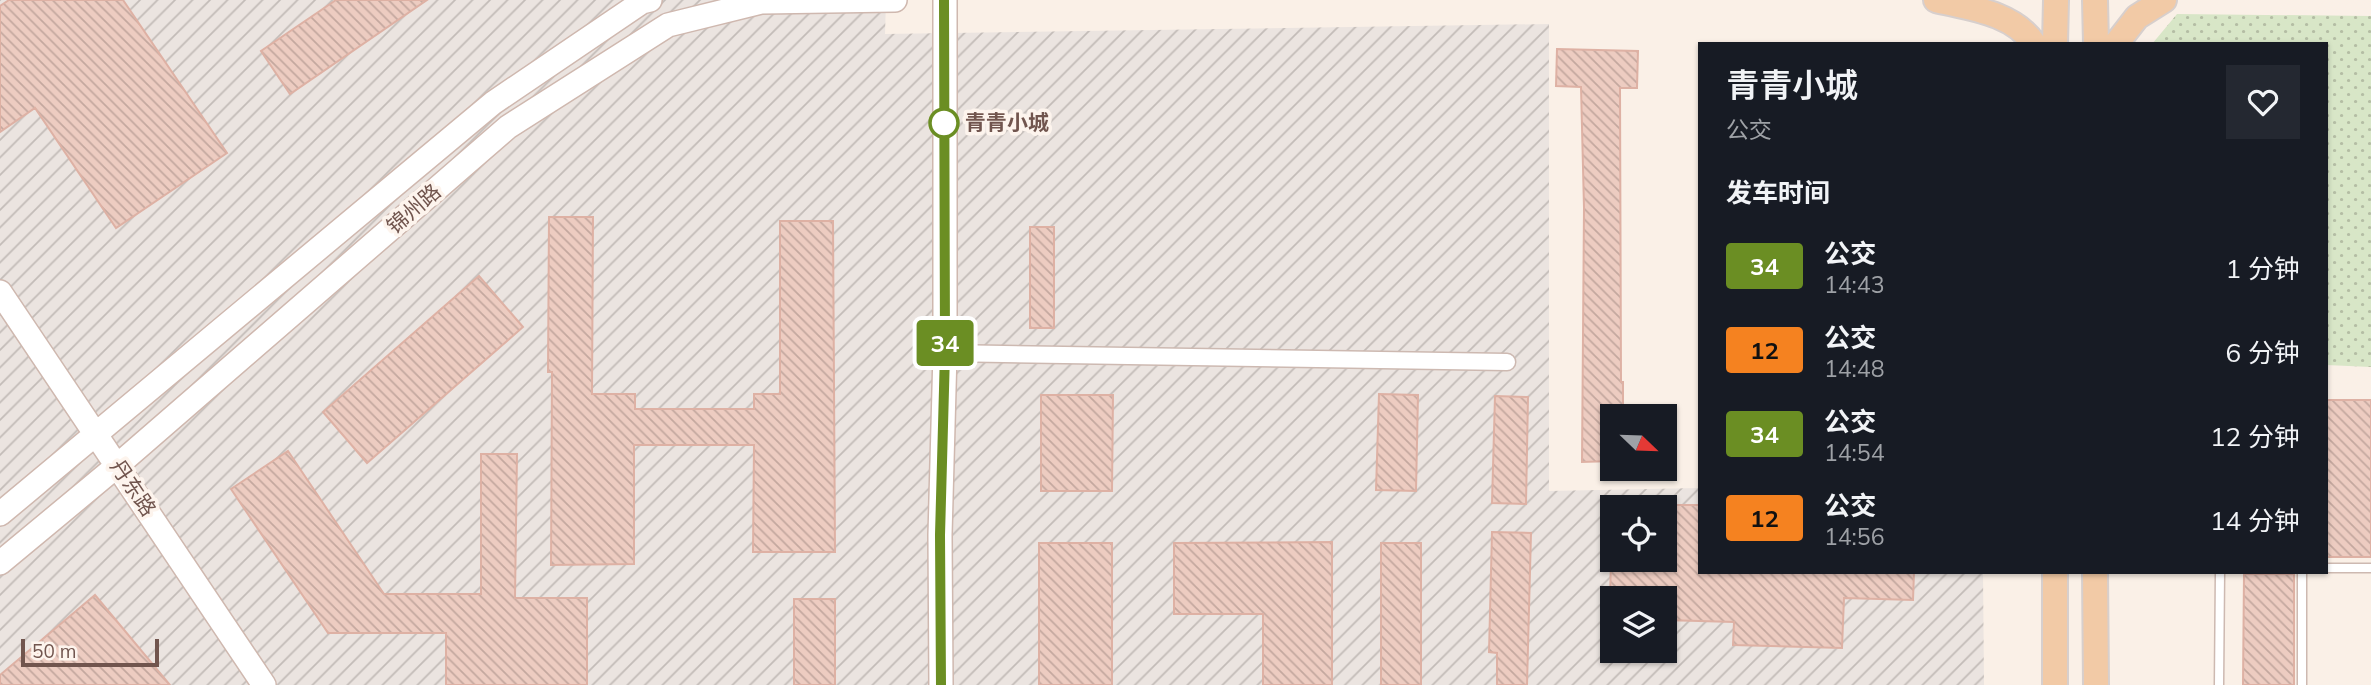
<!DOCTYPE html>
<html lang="zh">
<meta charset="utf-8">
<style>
body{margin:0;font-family:Mulish,"Noto Sans SC",sans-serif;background:#242831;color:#f1f3f6;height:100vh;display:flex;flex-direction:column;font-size:26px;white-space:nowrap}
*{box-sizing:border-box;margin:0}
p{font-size:23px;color:#9ea1a6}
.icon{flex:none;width:38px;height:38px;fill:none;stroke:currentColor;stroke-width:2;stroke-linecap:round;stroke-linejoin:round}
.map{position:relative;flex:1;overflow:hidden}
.panel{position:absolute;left:1698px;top:42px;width:630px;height:532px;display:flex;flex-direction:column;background:#171b24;border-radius:0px;box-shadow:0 2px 5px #0004}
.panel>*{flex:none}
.badge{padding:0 14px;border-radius:5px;font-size:24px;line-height:46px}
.needle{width:46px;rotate:113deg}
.fabs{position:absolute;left:1600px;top:404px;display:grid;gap:14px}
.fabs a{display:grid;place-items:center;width:77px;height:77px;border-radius:0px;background:#171b24;box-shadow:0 2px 5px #0004;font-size:35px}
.scale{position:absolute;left:21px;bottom:18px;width:138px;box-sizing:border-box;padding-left:7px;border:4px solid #71554e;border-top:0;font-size:19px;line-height:24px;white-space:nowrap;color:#71554e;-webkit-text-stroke:5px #fdf4ed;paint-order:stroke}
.map>.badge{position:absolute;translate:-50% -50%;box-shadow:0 0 0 4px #fff}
h2{padding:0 28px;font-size:26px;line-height:63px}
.round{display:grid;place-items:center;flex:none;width:74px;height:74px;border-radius:0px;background:#242831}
.headline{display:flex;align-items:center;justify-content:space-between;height:119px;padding:0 28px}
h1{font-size:33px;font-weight:600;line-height:52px}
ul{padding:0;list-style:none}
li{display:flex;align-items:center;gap:21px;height:84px;padding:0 28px}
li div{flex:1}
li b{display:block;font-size:26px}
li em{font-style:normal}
li .badge{min-width:77px;font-weight:700;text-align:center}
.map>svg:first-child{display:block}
.industrial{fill:url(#industrial-furrows);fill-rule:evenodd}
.grass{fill:url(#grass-dots)}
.building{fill:url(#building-back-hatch);stroke:#deb1a4;stroke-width:2}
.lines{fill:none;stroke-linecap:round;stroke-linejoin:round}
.lane-casing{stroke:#cdb9b1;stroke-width:11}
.street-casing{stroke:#cdb9b1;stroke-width:19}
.secondary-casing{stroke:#cfb8af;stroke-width:26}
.primary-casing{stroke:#d7cfcd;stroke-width:28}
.lane{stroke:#fff;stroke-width:8}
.street{stroke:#fff;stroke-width:16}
.secondary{stroke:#fff;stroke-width:23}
.primary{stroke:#f2caa6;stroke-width:24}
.line-casing{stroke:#fff;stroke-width:16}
.line{stroke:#6b8e23;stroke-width:10}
.stop-dot{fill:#fff;stroke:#6b8e23;stroke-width:3.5}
.labels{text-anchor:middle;stroke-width:7;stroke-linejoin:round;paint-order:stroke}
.stop-label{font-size:21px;font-weight:bold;fill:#71554e;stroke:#fdf4ed;text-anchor:start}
.street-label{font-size:21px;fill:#71554e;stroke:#fdf4ed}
</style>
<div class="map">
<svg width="2371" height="685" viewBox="0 0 2371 685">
<defs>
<pattern id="industrial-furrows" width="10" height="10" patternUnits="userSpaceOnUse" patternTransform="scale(1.75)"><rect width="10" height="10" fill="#ebe4e0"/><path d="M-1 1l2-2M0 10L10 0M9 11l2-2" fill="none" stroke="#c3bcb8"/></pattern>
<pattern id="grass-dots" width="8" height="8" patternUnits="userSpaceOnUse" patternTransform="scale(1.75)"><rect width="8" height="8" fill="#d8e6c7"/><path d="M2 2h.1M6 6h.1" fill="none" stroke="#b4bda4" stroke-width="1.8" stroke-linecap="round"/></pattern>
<pattern id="building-back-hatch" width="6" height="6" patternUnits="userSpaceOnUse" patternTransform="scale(1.75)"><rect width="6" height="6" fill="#edccc1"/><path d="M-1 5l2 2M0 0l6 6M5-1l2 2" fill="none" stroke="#c4a89f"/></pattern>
</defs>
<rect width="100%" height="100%" fill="#faf0e7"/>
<path class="industrial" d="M0,0H886L885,34L1549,24V491L1699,488V572H1983L1984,685H0ZM1612,508H1664V560H1612ZM1612,598H1664V651H1612Z"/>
<path class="grass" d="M2177,14L2371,16V367L2326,365V44H2152Z"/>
<path class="building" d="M9,0H123L227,153L116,228L35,108L0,132V6Z
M336,0H427L290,94L261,51Z
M1557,49L1638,51L1637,88H1620L1621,382H1623V416H1612V461L1582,462L1584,208L1581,87L1556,86Z
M549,217H593L592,394H635V409H754V394H780V221H833L835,552H753L754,445H634V564L551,565L552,372H548Z
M1030,227H1054V328H1030Z
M479,276L523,327L367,463L323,412Z
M1379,394L1418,395L1416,491L1376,490Z
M1041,395H1113L1112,491H1041Z
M1495,396L1528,397L1526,504L1492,503Z
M2326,400H2371V557H2326Z
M288,451L384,594H481V454H517L515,598H587V685H446V633H328L231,489Z
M1664,505H1699V572H1914L1913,600L1844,598L1842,648L1733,645L1734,622L1664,620V598H1610L1611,560H1664Z
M1492,532L1531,533L1527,685H1497V653L1489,652Z
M1332,542V685H1263V614H1174V543Z
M1039,543H1112V685H1039Z
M1381,543H1421V685H1381Z
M2244,574H2294V685H2243Z
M95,595L170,685H0V675Z
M794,599H835V685H794Z"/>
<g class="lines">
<defs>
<path id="lane" d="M2326,568H2371
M2219,685L2220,572
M2302,685V572"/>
<path id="street" d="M945,353L1507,362"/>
<path id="secondary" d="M0,292L264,685
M0,514L493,103L642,2L650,0
M0,563L118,465L508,127L668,25L761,2L895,0
M941,685L940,535L945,353V0"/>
<path id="primary" d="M1936,0C1970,8 2014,13 2034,44
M2095,0L2096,44
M2055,44L2056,0
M2116,44L2137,17L2164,0
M2055,572V685
M2095,572L2096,685"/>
</defs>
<use href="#lane" class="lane-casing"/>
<use href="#street" class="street-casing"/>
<use href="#secondary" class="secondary-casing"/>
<use href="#primary" class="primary-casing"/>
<use href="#lane" class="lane"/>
<use href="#street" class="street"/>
<use href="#secondary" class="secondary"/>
<use href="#primary" class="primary"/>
</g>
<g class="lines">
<defs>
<path id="line" d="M941,685L940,535L945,353L944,0"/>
</defs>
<use href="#line" class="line-casing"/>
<use href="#line" class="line"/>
</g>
<circle class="stop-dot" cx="944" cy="123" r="14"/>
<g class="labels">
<g class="stop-label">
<text x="965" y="130">青青小城</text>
</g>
<g class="street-label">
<text transform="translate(414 209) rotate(-41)" y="7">锦州路</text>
<text transform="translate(133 488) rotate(56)" y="7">丹东路</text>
</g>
</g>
</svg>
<div class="fabs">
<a><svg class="needle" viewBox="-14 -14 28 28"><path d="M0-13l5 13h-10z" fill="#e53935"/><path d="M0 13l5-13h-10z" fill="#9ea1a6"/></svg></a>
<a><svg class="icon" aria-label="locate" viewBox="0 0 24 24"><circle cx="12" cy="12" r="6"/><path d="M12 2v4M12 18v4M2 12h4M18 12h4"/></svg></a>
<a><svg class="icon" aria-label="layers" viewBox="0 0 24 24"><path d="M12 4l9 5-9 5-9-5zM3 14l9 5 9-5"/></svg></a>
</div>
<div class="scale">50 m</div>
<b class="badge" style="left:945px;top:343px;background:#6b8e23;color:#fff">34</b>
<section class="panel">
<div class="headline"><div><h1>青青小城</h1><p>公交</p></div><a class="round"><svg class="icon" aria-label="heart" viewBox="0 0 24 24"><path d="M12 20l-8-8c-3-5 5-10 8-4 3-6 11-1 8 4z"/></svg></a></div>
<h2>发车时间</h2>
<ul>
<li><span class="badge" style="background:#6b8e23;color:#fff">34</span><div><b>公交</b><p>14:43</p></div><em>1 分钟</em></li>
<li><span class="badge" style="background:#f58220;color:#111">12</span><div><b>公交</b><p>14:48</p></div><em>6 分钟</em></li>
<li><span class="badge" style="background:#6b8e23;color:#fff">34</span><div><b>公交</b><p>14:54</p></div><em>12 分钟</em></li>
<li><span class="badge" style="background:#f58220;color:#111">12</span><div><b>公交</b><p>14:56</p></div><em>14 分钟</em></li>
</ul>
</section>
</div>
